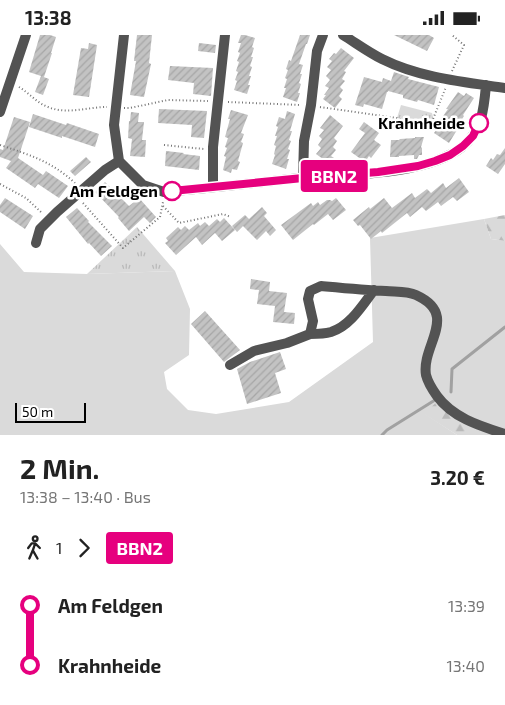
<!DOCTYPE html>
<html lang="de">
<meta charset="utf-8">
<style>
body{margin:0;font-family:"Exo 2",sans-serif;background:#f2f2f2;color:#222;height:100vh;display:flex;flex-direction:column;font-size:19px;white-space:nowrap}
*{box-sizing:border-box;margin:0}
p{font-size:16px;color:#767676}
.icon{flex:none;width:28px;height:28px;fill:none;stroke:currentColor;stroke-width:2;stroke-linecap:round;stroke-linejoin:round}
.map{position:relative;height:400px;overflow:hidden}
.panel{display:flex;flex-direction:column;background:#fff;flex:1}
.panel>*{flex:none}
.badge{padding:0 10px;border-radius:4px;font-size:18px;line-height:32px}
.scale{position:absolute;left:15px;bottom:12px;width:71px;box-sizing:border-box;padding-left:5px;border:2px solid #000;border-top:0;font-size:14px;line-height:18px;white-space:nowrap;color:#000;-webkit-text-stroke:4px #fff;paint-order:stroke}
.map>.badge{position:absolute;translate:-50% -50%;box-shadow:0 0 0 2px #fff}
.legs{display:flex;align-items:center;gap:8px;height:55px;padding:0 20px;font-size:16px}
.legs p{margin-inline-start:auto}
.headline{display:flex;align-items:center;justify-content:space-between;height:85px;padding:0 20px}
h1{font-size:28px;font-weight:700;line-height:38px}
ul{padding:0 20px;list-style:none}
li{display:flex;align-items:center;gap:18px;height:60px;font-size:19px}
li i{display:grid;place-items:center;width:8px;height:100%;margin:0 6px;background:currentColor}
li i::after{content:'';width:12px;height:12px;margin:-6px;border:4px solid;border-radius:50%;background:#fff}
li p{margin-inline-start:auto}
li:first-child i{background:linear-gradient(#0000 50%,currentColor 0)}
li:last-child i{background:linear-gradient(currentColor 50%,#0000 0)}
.status{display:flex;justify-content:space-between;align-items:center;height:35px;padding:0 25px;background:#fff;direction:ltr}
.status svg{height:14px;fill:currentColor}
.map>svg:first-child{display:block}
.grass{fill:#dadada}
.forest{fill:url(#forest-firs)}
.park{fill:url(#park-tufts)}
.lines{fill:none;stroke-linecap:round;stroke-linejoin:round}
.stream{stroke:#a1a1a1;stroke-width:3}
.building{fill:url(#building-hatch)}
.path{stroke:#757575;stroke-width:2;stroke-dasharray:1 2.5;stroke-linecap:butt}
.minor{stroke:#535353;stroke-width:10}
.line-1-casing{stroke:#fff;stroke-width:11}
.line-1{stroke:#e6007e;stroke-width:8}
.stop-1-dot{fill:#fff;stroke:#e6007e;stroke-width:2.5}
.labels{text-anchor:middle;stroke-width:5;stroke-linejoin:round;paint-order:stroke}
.stop-label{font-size:16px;font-weight:bold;fill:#000;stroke:#fff;text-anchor:end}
</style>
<div class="status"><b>13:38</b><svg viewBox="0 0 49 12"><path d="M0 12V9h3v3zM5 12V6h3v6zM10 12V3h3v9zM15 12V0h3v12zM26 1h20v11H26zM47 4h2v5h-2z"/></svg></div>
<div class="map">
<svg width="505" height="400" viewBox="0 0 505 400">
<defs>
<pattern id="forest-firs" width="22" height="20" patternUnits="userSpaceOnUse" patternTransform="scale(1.25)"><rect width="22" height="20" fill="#dadada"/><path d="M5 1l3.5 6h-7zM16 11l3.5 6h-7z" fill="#b9b9b9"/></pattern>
<pattern id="park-tufts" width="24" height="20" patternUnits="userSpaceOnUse" patternTransform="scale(1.25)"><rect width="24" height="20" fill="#dadada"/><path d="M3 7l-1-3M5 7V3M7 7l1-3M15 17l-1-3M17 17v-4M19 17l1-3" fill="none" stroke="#b9b9b9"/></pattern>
<pattern id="building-hatch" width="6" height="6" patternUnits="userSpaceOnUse" patternTransform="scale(1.25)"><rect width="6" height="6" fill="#c3c3c3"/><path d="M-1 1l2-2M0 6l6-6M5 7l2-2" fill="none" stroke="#a6a6a6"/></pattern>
</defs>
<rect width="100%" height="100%" fill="#fff"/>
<path class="grass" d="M484,184L491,204L505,206V400L425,379L457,400H0V209L24,237L87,239L175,236L190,274L189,320L164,337L167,354L188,375L216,379L289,367L373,307L370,203Z"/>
<path class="forest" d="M505,180V206L491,204L484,184Z
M443,361L469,385L505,400H457L424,379Z"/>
<path class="park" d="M401,70L432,78L433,82L429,94L397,83Z
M137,192L175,236L87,239Z"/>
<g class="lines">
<path class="stream" d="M451,357L452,334L505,292
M382,400L387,395L435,365"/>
</g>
<path class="building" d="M40,0H50L56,2L51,18H52L44,42L29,37Z
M137,0H152L149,28L151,29L144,62L130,60L136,26H134Z
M241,0H245L255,3L252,12L254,13L251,22H253L250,31L252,32L249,41H251L248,50H250L247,59L234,55L237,46L235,45L238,37L236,36L239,27L237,26L240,18L238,17L241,8H238Z
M300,0H310L307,9H306L299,29L303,30L300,39H302L299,48L301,49L298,58H300L297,67L283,62L286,53H284L287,44L285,43L288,35L286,34L289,25L291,26Z
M394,0H429L434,3L427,16Z
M89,8L97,10L89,62L73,60L81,13L88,14Z
M199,8L216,10L215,18L198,16Z
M341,13L354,23L344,36L346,37L342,44L345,46L340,52L343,55L339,61L342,64L335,73L323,64L326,60H324L329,53L325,51L330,45L326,41L331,35L327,32L332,26L329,24L334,18L336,19Z
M170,31L213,33L211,61L193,59L194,48L168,45Z
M394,37L409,42L408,44L439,52L434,70L418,65L417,67L403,63V60L388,56V57H387L382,74L364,69L363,72L355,70L364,42L382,47L383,43L391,46Z
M41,41L49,44L43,60L35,57Z
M458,57L464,61L466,58L474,63L463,80L464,81L456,94L457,95L449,108L434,98L443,85L441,84L448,74H446Z
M159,74L207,76L204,103L191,102L192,90L158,88Z
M231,75L248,80L241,98L244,99L241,107L243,108L238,126L240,127L237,135L232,134L231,138L223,135L226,122L224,121L227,113L225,112L228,103L225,102L230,84H228Z
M287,76L295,79L290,96H292L289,105L291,106L288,114L290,115L287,124H289L286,134L272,129L275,120L274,119L276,111L274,110L277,101H275L278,92L276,91L279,82L285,84Z
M131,77L139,78L138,87H144L142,105H146L145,122L130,121L132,104L128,103L129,86H130Z
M33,79L66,90L67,88L99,99L95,112L62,101V103L29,92Z
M330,80L343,91L334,103L337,106L333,112L336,115L331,121L334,123L330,129L316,119L321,113L318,110L322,104L319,101L324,95L320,93Z
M14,82L30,87L18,123L43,140L46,136L68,151L59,163L38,149L35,153L6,133L11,126L0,122V114L3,115Z
M364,87L379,98L374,105L381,110L371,123L369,121L365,127L351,117L365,98L359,94Z
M415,102H424L421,112L422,113V120H419L417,124H414V120L399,121V122H390L391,105H399L400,104L415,103Z
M505,113V129L498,139L486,131L491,123L493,125L497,119L500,120Z
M166,116L184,118L183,119L200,121L199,135L165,131Z
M86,122L91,127L75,141L70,136Z
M459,143L469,157L457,166L453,162L441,171L438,167L426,176L422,172L410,182L407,178L382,198L381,196L371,204L360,190L358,191L353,185L369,172L370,174L384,163L392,173L412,158L415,163L427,154L431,158L443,148L446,153Z
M105,147L129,171L139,163L156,182L150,188L144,182L129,196L118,183L119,182L95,157Z
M5,163L33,181L25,194L0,177V170Z
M336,163L346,175L333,185L328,179L314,190L313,189L293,205L281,190L311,168L313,171L318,167L320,170L327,165H330L332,166Z
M262,172L267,178L264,181L276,195L270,201L266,196L257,205L243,191L237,197L232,191L245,180L249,184Z
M77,173L89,186L88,187L112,211L101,221L89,208L88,209L66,182Z
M224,183L235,195L222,206L215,198L202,210L196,202L176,220L165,208L168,206L166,203L178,192L181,195L185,191L189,195L198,188L200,191L205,187L209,191L217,184L220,187Z
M251,244L270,247L269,256L287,258L284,277L295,278L294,289L273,287L275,271L257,269L259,255L250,254Z
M205,276L240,315L224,327L191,289Z
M280,317L286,334L275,338L281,358L247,369L237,334L250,327Z"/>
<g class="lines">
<path class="path" d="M452,36L464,10L452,0
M19,52C29,58 37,68 48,72C67,80 87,72 107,72
M228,67L301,70
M320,72L397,83L429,94L446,52
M124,73H130L168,65L208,66
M0,110C30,120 51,126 75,148
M164,110L204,114
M0,149L26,163L42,178
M83,168L123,213L160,182L163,167
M163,171L179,188L223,179L231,182"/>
<path class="minor" d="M124,0L114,90L119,126L143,150L164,157C210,153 255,148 300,143C347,139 425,141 462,112C482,96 484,74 486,50
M343,0C356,8 368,17 382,24C420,43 464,47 505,53
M0,77L26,0
M303,143L304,106L311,70L317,16L323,0
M213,152V112L225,0
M36,208L40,194L57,177L105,135L119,126
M310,299C317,299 324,299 331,297C350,291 362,271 374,255
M230,330L254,316L287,308L310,299L313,286L308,264L310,256L321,251C343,253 364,255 386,256C395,257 407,256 416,260C460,280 421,310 426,340C428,348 432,354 437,361C453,383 480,391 505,399"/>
</g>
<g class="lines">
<defs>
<path id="line-1" d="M172,156L303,143L378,137L418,131L435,126L450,120L463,111L473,101L479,88"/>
</defs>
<use href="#line-1" class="line-1-casing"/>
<use href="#line-1" class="line-1"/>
</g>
<g class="stop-1-dot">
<circle cx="479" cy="88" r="9"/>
<circle cx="172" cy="156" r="9"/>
</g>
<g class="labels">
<g class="stop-label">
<text x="465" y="94">Krahnheide</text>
<text x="158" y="162">Am Feldgen</text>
</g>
</g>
</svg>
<div class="scale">50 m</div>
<b class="badge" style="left:334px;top:141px;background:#e6007e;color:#fff">BBN2</b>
</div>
<section class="panel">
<div class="headline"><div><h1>2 Min.</h1><p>13:38 – 13:40 · Bus</p></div><b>3.20 €</b></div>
<div class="legs"><svg class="icon" aria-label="walk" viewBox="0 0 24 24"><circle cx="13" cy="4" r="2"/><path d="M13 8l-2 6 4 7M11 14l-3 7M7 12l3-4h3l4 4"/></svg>1<svg class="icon" aria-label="forward" viewBox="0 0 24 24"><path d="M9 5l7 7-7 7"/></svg><b class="badge" style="background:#e6007e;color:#fff">BBN2</b></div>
<ul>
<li><i style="color:#e6007e"></i><b>Am Feldgen</b><p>13:39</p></li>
<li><i style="color:#e6007e"></i><b>Krahnheide</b><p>13:40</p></li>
</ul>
</section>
